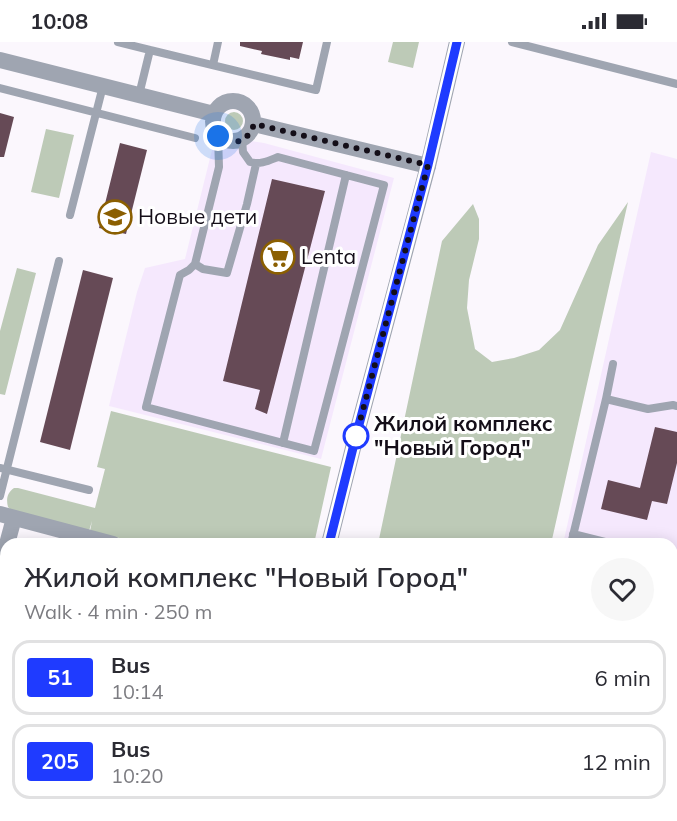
<!DOCTYPE html>
<meta charset="utf-8">
<style>
body{margin:0;font-family:Mulish,sans-serif;background:#f7f7f7;color:#2b2b33;height:100vh;display:flex;flex-direction:column;font-size:22px;white-space:nowrap}
*{box-sizing:border-box;margin:0}
p{font-size:20px;color:#7c7c81}
.icon{flex:none;width:33px;height:33px;fill:none;stroke:currentColor;stroke-width:2;stroke-linecap:round;stroke-linejoin:round}
.map{position:relative;flex:1;overflow:hidden}
.details{position:absolute;left:0px;top:496px;width:678px;height:284px;display:flex;flex-direction:column;background:#fff;border-radius:18px 18px 0 0;box-shadow:0 3px 15px #0003}
.details>*{flex:none}
.badge{padding:0 12px;border-radius:4px;font-size:21px;line-height:39px}
.you{position:absolute;width:30px;height:30px;margin:-15px;border:4px solid #fff;border-radius:50%;background:#1a73e8;box-shadow:0 0 0 9px #1a73e833}
.map>.badge{position:absolute;translate:-50% -50%;box-shadow:0 0 0 3px #fff}
.round{display:grid;place-items:center;flex:none;width:63px;height:63px;border-radius:32px;background:#f7f7f7}
.headline{display:flex;align-items:center;justify-content:space-between;height:102px;padding:0 24px}
h1{font-size:28px;font-weight:600;line-height:45px}
ul{padding:0;list-style:none}
li{display:flex;align-items:center;gap:18px;height:75px;margin:0 12px 9px;padding:0 12px;border:3px solid #e1e1e2;border-radius:18px}
li div{flex:1}
li b{display:block;font-size:22px}
li em{font-style:normal}
li .badge{min-width:66px;font-weight:700;text-align:center}
.status{display:flex;justify-content:space-between;align-items:center;height:42px;padding:0 30px;background:#fff;direction:ltr}
.status svg{height:16px;fill:currentColor}
.map>svg:first-child{display:block}
.built{fill:#f5e8fd}
.green{fill:#bdcab7}
.building{fill:#664a56}
.lines{fill:none;stroke-linecap:round;stroke-linejoin:round}
.service{stroke:#9fa5b1;stroke-width:8}
.minor{stroke:#9fa5b1;stroke-width:16}
.tertiary{stroke:#9fa5b1;stroke-width:16}
.line-casing{stroke:#fff;stroke-width:14}
.line{stroke:#1f3bff;stroke-width:9}
.walk{stroke:#140e18;stroke-width:6;stroke-dasharray:0 10.8}
.stop-dot{fill:#fff;stroke:#1f3bff;stroke-width:3}
.labels{text-anchor:middle;stroke-width:6;stroke-linejoin:round;paint-order:stroke}
.poi-label{font-size:21px;fill:#140e18;stroke:#fff;text-anchor:start}
.stop-label{font-size:21px;font-weight:bold;fill:#140e18;stroke:#fff;text-anchor:start}
</style>
<div class="status"><b>10:08</b><svg viewBox="0 0 49 12"><path d="M0 12V9h3v3zM5 12V6h3v6zM10 12V3h3v9zM15 12V0h3v12zM26 1h20v11H26zM47 4h2v5h-2z"/></svg></div>
<div class="map">
<svg width="677" height="779" viewBox="0 0 677 779">
<rect width="100%" height="100%" fill="#fbf7fd"/>
<path class="built" d="M251,99L264,101L394,136L321,417L109,364L137,250L145,226L185,217L213,104L216,101Z
M651,110L677,117V563L672,562V502H563Z"/>
<path class="green" d="M393,0H419L413,26L388,20Z
M225 79a9 9 0 1 1 18 0a9 9 0 1 1-18 0Z
M46,87L74,93L59,156L31,150Z
M628,160L551,502H378L442,199L473,162L479,177V197L469,238L467,266L475,307L492,320L514,316L539,308L560,288L598,203Z
M17,226L36,231L5,353L0,352V289Z
M111,369L331,425L314,502H144L90,489L92,479L89,489L11,468L8,465C6,457 7,451 14,446H18L95,466L105,427L97,425Z
M672,564L677,565V594L672,592Z"/>
<path class="building" d="M240,0H303L299,17L290,15V18L261,12L262,9L240,4Z
M0,71L14,75L4,115H0Z
M120,101L147,108L126,192L99,186Z
M272,137L325,149L267,372L255,367L260,348L223,339Z
M83,228L113,236L70,408L40,400Z
M655,385L677,390V421L667,462L652,459L647,478L601,467L608,438L640,446Z"/>
<g class="lines">
<path class="service" d="M118,0L150,8
M512,0L677,42
M213,23L218,0
M0,46L195,96
M139,53L150,8L316,48L327,0
M218,94L219,125L195,222L189,228L180,233L146,365L314,409L384,143L278,115C268,119 260,123 250,120L243,110L242,98
M70,173L103,44
M195,222L203,227L227,231L247,162L256,122
M606,357L648,367L673,363L677,364
M283,401L346,133
M0,426L89,448
M0,454L59,219
M573,492L613,502
M571,502L606,357L613,322"/>
<path class="minor" d="M0,18L214,72
M213 79a20 20 0 1 1 40 0a20 20 0 1 1-40 0Z
M254,82L428,124
M0,472L113,502
M7,502L14,476
M0,530L6,507
M672,623L677,624
M94,779L95,774
M517,779L519,774"/>
<path class="tertiary" d="M329,502L356,394L428,124L457,0
M262,779L263,774"/>
</g>
<g class="lines">
<defs>
<path id="line" d="M329,502L356,394L428,123L457,0"/>
</defs>
<use href="#line" class="line-casing"/>
<use href="#line" class="line"/>
<path class="walk" d="M218,94C234,105 248,100 254,82L428,123L356,394"/>
</g>
<defs>
<symbol id="school-ring" viewBox="-11 -11 22 22"><circle r="9.5" fill="#fff" stroke="#8b5f01" stroke-width="1.5"/><path d="M0-5L7-2L0 1L-7-2ZM-4 1L0 2.5L4 1V4Q0 6-4 4Z" fill="#8b5f01"/></symbol>
<symbol id="supermarket-ring" viewBox="-11 -11 22 22"><circle r="9.5" fill="#fff" stroke="#8b5f01" stroke-width="1.5"/><path d="M-6-5.5h2.5l.6 2H6L4.5 2H-2.5L-4.4-4H-6ZM-1.5 3.2a1.3 1.3 0 1 0 .1 0ZM3 3.2a1.3 1.3 0 1 0 .1 0Z" fill="#8b5f01"/></symbol>
</defs>
<g fill-rule="evenodd">
<use href="#school-ring" x="96" y="156" width="38" height="38"/>
<use href="#supermarket-ring" x="259" y="196" width="38" height="38"/>
</g>
<circle class="stop-dot" cx="356" cy="394" r="12"/>
<g class="labels">
<g class="poi-label">
<text x="138" y="182">Новые дети</text>
<text x="301" y="222">Lenta</text>
</g>
<g class="stop-label">
<text x="374" y="389">Жилой комплекс<tspan x="374" dy="24">"Новый Город"</tspan></text>
</g>
</g>
</svg>
<div class="you" style="left:218px;top:94px"></div>
<section class="details">
<div class="headline"><div><h1>Жилой комплекс &quot;Новый Город&quot;</h1><p>Walk · 4 min · 250 m</p></div><a class="round"><svg class="icon" aria-label="heart" viewBox="0 0 24 24"><path d="M12 20l-8-8c-3-5 5-10 8-4 3-6 11-1 8 4z"/></svg></a></div>
<ul>
<li><span class="badge" style="background:#1f3bff;color:#fff">51</span><div><b>Bus</b><p>10:14</p></div><em>6 min</em></li>
<li><span class="badge" style="background:#1f3bff;color:#fff">205</span><div><b>Bus</b><p>10:20</p></div><em>12 min</em></li>
</ul>
</section>
</div>
